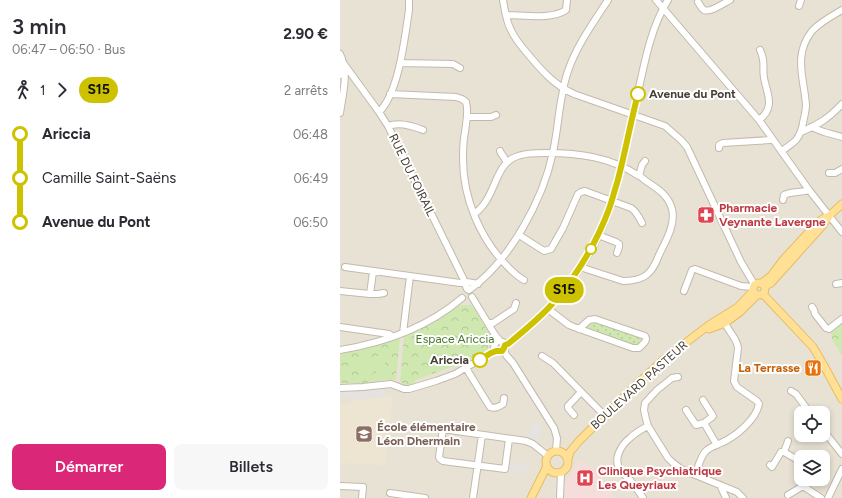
<!DOCTYPE html>
<html lang="fr">
<meta charset="utf-8">
<style>
body{margin:0;font-family:Figtree,sans-serif;background:#f7f7f7;color:#2b2b33;height:100vh;display:flex;flex-direction:column;font-size:15px;white-space:nowrap}
*{box-sizing:border-box;margin:0}
p{font-size:13px;color:#7c7c81}
.icon{flex:none;width:22px;height:22px;fill:none;stroke:currentColor;stroke-width:2;stroke-linecap:round;stroke-linejoin:round}
.map{position:relative;flex:1;overflow:hidden}
.details{display:flex;flex-direction:column;background:#fff;width:340px}
.details>*{flex:none}
.badge{padding:0 8px;border-radius:13px;font-size:14px;line-height:26px}
.controls{position:absolute;left:454px;top:406px;display:grid;gap:8px}
.controls a{display:grid;place-items:center;width:36px;height:36px;border-radius:8px;background:#fff;box-shadow:0 2px 6px #0003;font-size:20px}
.map>.badge{position:absolute;translate:-50% -50%;box-shadow:0 0 0 2px #fff}
.legs{display:flex;align-items:center;gap:6px;height:44px;padding:0 12px;font-size:13px}
.legs p{margin-inline-start:auto}
.summary{display:flex;align-items:center;justify-content:space-between;height:68px;padding:0 12px}
h1{font-size:22px;font-weight:600;line-height:30px}
.cta{display:flex;gap:8px;margin-top:auto;padding:8px 12px}
.cta a{flex:1;height:46px;border-radius:8px;background:#db2777;color:#fff;font-size:16px;font-weight:600;line-height:46px;text-align:center}
.cta a+a{background:#f7f7f7;color:#2b2b33}
ul{padding:0 12px;list-style:none}
li{display:flex;align-items:center;gap:14px;height:44px;font-size:15px}
li i{display:grid;place-items:center;width:6px;height:100%;margin:0 5px;background:currentColor}
li i::after{content:'';width:10px;height:10px;margin:-5px;border:3px solid;border-radius:50%;background:#fff}
li p{margin-inline-start:auto}
li:first-child i{background:linear-gradient(#0000 50%,currentColor 0)}
li:last-child i{background:linear-gradient(currentColor 50%,#0000 0)}
main{display:flex;flex:1;min-height:0}
.map>svg:first-child{display:block}
.residential{fill:#e8e2d5;fill-rule:evenodd}
.education{fill:#ede5d1}
.medical{fill:#f4ddda}
.grass{fill:url(#grass-dots)}
.park{fill:url(#park-crowns)}
.pitch{fill:#cfe8af}
.parking{fill:#e5e2df}
.lines{fill:none;stroke-linecap:round;stroke-linejoin:round}
.minor-casing{stroke:#c2baac;stroke-width:8}
.major-casing{stroke:#e5bd64;stroke-width:9}
.minor{stroke:#fff;stroke-width:6}
.major{stroke:#ffe095;stroke-width:7}
.line-1-casing{stroke:#fff;stroke-width:9}
.line-1{stroke:#cec200;stroke-width:6}
.stop-1-dot{fill:#fff;stroke:#cec200;stroke-width:2}
.labels{text-anchor:middle;stroke-width:4;stroke-linejoin:round;paint-order:stroke}
.stop-label{font-size:12px;font-weight:bold;fill:#474036;stroke:#fff;text-anchor:start}
.street-label{font-size:12px;fill:#474036;stroke:#fff}
.health-label{font-size:12px;font-weight:bold;fill:#be3a42;stroke:#fff;text-anchor:start}
.park-label{font-size:12px;fill:#477928;stroke:#fff}
.food-label{font-size:12px;font-weight:bold;fill:#c56008;stroke:#fff;text-anchor:end}
.education-label{font-size:12px;font-weight:bold;fill:#785e54;stroke:#fff;text-anchor:start}
</style>
<main>
<section class="details">
<div class="summary"><div><h1>3 min</h1><p>06:47 – 06:50 · Bus</p></div><b>2.90 €</b></div>
<div class="legs"><svg class="icon" aria-label="walk" viewBox="0 0 24 24"><circle cx="13" cy="4" r="2"/><path d="M13 8l-2 6 4 7M11 14l-3 7M7 12l3-4h3l4 4"/></svg>1<svg class="icon" aria-label="forward" viewBox="0 0 24 24"><path d="M9 5l7 7-7 7"/></svg><b class="badge" style="background:#cec200;color:#111">S15</b><p>2 arrêts</p></div>
<ul>
<li><i style="color:#cec200"></i><b>Ariccia</b><p>06:48</p></li>
<li><i style="color:#cec200"></i><span>Camille Saint-Saëns</span><p>06:49</p></li>
<li><i style="color:#cec200"></i><b>Avenue du Pont</b><p>06:50</p></li>
</ul>
<div class="cta"><a>Démarrer</a><a>Billets</a></div>
</section>
<div class="map">
<svg width="502" height="498" viewBox="0 0 502 498">
<defs>
<pattern id="grass-dots" width="8" height="8" patternUnits="userSpaceOnUse"><rect width="8" height="8" fill="#cfe8af"/><path d="M2 2h.1M6 6h.1" fill="none" stroke="#b3c897" stroke-width="1.8" stroke-linecap="round"/></pattern>
<pattern id="park-crowns" width="20" height="18" patternUnits="userSpaceOnUse"><rect width="20" height="18" fill="#cfe8af"/><path d="M2 6a3 3 0 1 1 6 0M12 15a3 3 0 1 1 6 0" fill="none" stroke="#b3c897"/></pattern>
</defs>
<rect width="100%" height="100%" fill="#f4f0e7"/>
<path class="residential" d="M0,0H502V498H0ZM461,413H483V435H461ZM461,457H483V479H461Z"/>
<path class="education" d="M53,396L45,465L0,463V405H10L11,401Z"/>
<path class="medical" d="M240,460L259,473L267,484L274,498H224V484Z"/>
<path class="grass" d="M252,321L302,337L303,339V341L298,346H294L245,328V326Z"/>
<path class="park" d="M120,305H131L135,310L151,337L149,342L148,349L118,367L114,366L107,368L103,370L76,380L73,384L66,386L60,381L64,336L88,325Z
M502,323V354L501,355L499,353V349L493,342L491,333Z
M60,338L56,380H44L24,383H0V354L9,352Z"/>
<path class="pitch" d="M35,356H45V375H36Z
M32,357L33,374H22V358Z"/>
<path class="parking" d="M46,387L43,391L47,396L14,400L11,397H0V391Z
M191,423L202,425L200,439L189,438Z
M169,461L187,464L186,474L167,472Z"/>
<g class="lines">
<defs>
<path id="minor" d="M163,0C165,11 166,21 171,30C175,39 181,46 187,53C201,70 214,85 234,94L325,126L341,140L347,147L401,262L414,284
M316,0L419,120L469,190L502,232
M358,2C360,5 361,8 364,10C370,13 384,3 390,0
M459,6L461,0
M166,15C183,15 211,20 226,10L227,0
M0,54C9,72 3,93 0,113
M60,63L113,64L120,68
M4,64L39,112L48,126L123,278L127,289
M0,75L1,67
M50,94L116,97L122,99L126,102C129,112 126,122 125,132C123,141 123,150 123,159C123,198 140,239 168,267C173,272 178,277 184,280
M39,112C59,93 65,36 69,10V0
M127,117H151L156,115
M419,120C436,107 427,94 424,78C422,66 426,62 420,50
M48,126C58,122 73,126 83,130
M471,127L484,132L502,137
M461,132C479,124 488,119 502,104
M379,148V145L383,143L430,140L432,139
M160,151L161,153L167,162
M442,151C447,147 452,144 456,140C460,135 462,129 463,123C464,117 466,111 466,105C464,78 453,55 472,31C480,22 492,16 502,10
M489,173H495L502,169
M299,176L302,165L305,161
M443,200L444,195C452,191 461,193 469,190
M134,214C155,200 154,168 173,158C183,153 195,153 206,153C239,153 271,157 299,176C302,177 304,180 306,181C318,189 328,195 332,209C336,225 325,242 319,255C312,274 304,281 283,281L240,267
M179,235L204,251L211,249L223,228L238,194L241,192L245,191L291,208C296,211 299,217 302,223
M258,235L276,242L279,244V247L277,253
M5,267L120,283L127,282L138,284
M496,284L502,283
M129,290C170,261 203,200 213,152C219,125 219,97 228,71C237,45 253,23 268,0
M0,291L30,294L33,272
M344,291L352,270L355,269L401,286L413,287
M30,294H38L44,293
M132,297L155,335L160,341
M472,307L474,310L475,314L486,328L489,329L502,319
M208,309L229,325L234,327L293,348H299C303,344 308,341 305,336L255,319L249,320L239,329
M148,323H153L174,309L176,303
M0,327L49,334L52,336
M63,333L70,276
M165,345C175,342 196,320 204,312C233,284 257,246 270,207C282,170 289,130 298,92C305,61 311,27 328,0
M164,348L166,355L173,363L214,428L217,438L216,451
M0,350C43,343 88,327 122,298
M156,351L154,348L155,343L158,341L163,342
M202,356L213,363L264,415
M126,368L150,407C155,409 158,407 163,404L164,398
M338,377L332,378L317,390L305,403L304,410L306,419L308,426L328,458L332,462L341,469L397,492L403,498
M0,388L23,387L51,384L64,389H69L96,381L115,374L151,353L156,351H162L164,348L165,345
M451,391L456,394L470,413
M363,400L373,416L372,417L364,423
M346,410L356,425L364,423L377,445
M234,415L228,408V406L241,392
M89,427L186,441L193,444L208,456
M103,429L99,457L100,459L103,461L165,469L169,439
M483,430L502,454
M444,452L448,441
M430,465L432,467L441,452H444L461,462
M355,475C358,468 360,458 365,452C369,447 375,446 381,443C395,437 416,420 419,404L417,401L397,387L394,381L398,348C397,337 387,331 384,320
M465,479L463,484V486L481,498
M380,485L386,498
M0,486L23,487L22,498
M50,493L85,498
M448,495L463,486
M133,498L142,435
M220,498L221,472
M303,498C299,492 295,486 290,480C287,477 283,474 281,471C272,460 281,445 290,438C295,433 302,429 308,426
M488,498L502,469"/>
<path id="major" d="M413 289a6 6 0 1 1 12 0a6 6 0 1 1-12 0Z
M422,283L431,276L443,260L478,222L486,217
M425,286L431,283L483,225L490,215L502,204
M423,294L473,347L483,364L502,399
M369,329L385,323L400,312L417,295
M206 462a11 11 0 1 1 22 0a11 11 0 1 1-22 0Z
M228,459L230,452L239,441L296,385L323,360L369,325L398,307L413,291
M191,498L207,466"/>
</defs>
<use href="#minor" class="minor-casing"/>
<use href="#major" class="major-casing"/>
<use href="#minor" class="minor"/>
<use href="#major" class="major"/>
</g>
<g class="lines">
<defs>
<path id="line-1" d="M140,360L151,353L156,351H162L164,348L165,345L168,344C184,331 200,318 213,303C237,275 256,244 269,209C272,201 274,192 277,183C285,154 290,124 298,94"/>
</defs>
<use href="#line-1" class="line-1-casing"/>
<use href="#line-1" class="line-1"/>
</g>
<defs>
<symbol id="pharmacy-square" viewBox="-11 -11 22 22"><rect x="-9" y="-9" width="18" height="18" rx="4" fill="#e0444e" stroke="#fff"/><path d="M-2-6h4v4h4v4h-4v4h-4v-4h-4v-4h4Z" fill="#fff"/></symbol>
<symbol id="restaurant-square" viewBox="-11 -11 22 22"><rect x="-9" y="-9" width="18" height="18" rx="4" fill="#e8710a" stroke="#fff"/><path d="M-5-6h1v4h1v-4h1v4h1v-4h1v5L-1.5 .5V6h-2V.5L-5-1ZM5-6V6H3V1.5H1.5Q1.5-4 5-6Z" fill="#fff"/></symbol>
<symbol id="school-square" viewBox="-11 -11 22 22"><rect x="-9" y="-9" width="18" height="18" rx="4" fill="#8d6e63" stroke="#fff"/><path d="M0-5L7-2L0 1L-7-2ZM-4 1L0 2.5L4 1V4Q0 6-4 4Z" fill="#fff"/></symbol>
<symbol id="hospital-square" viewBox="-11 -11 22 22"><rect x="-9" y="-9" width="18" height="18" rx="4" fill="#e0444e" stroke="#fff"/><path d="M-5-5h3v3.5h4V-5h3V5h-3V1.5h-4V5h-3Z" fill="#fff"/></symbol>
</defs>
<g fill-rule="evenodd">
<use href="#pharmacy-square" x="356" y="205" width="20" height="20"/>
<use href="#restaurant-square" x="463" y="358" width="20" height="20"/>
<use href="#school-square" x="14" y="424" width="20" height="20"/>
<use href="#hospital-square" x="235" y="468" width="20" height="20"/>
</g>
<g class="stop-1-dot">
<circle cx="298" cy="94" r="7"/>
<circle cx="251" cy="249" r="5"/>
<circle cx="140" cy="360" r="7"/>
</g>
<g class="labels">
<g class="stop-label">
<text x="309" y="98">Avenue du Pont</text>
<text x="129" y="364" text-anchor="end">Ariccia</text>
</g>
<g class="street-label">
<text transform="translate(72 175) rotate(64)" y="4">RUE DU FOIRAIL</text>
<text transform="translate(299 385) rotate(-42)" y="4">BOULEVARD PASTEUR</text>
</g>
<g class="health-label">
<text x="379" y="212">Pharmacie<tspan x="379" dy="14">Veynante Lavergne</tspan></text>
<text x="258" y="475">Clinique Psychiatrique<tspan x="258" dy="14">Les Queyriaux</tspan></text>
</g>
<g class="park-label">
<text x="115" y="343">Espace Ariccia</text>
</g>
<g class="food-label">
<text x="460" y="372">La Terrasse</text>
</g>
<g class="education-label">
<text x="37" y="431">École élémentaire<tspan x="37" dy="14">Léon Dhermain</tspan></text>
</g>
</g>
</svg>
<div class="controls">
<a><svg class="icon" aria-label="locate" viewBox="0 0 24 24"><circle cx="12" cy="12" r="6"/><path d="M12 2v4M12 18v4M2 12h4M18 12h4"/></svg></a>
<a><svg class="icon" aria-label="layers" viewBox="0 0 24 24"><path d="M12 4l9 5-9 5-9-5zM3 14l9 5 9-5"/></svg></a>
</div>
<b class="badge" style="left:224px;top:290px;background:#cec200;color:#111">S15</b>
</div>
</main>
